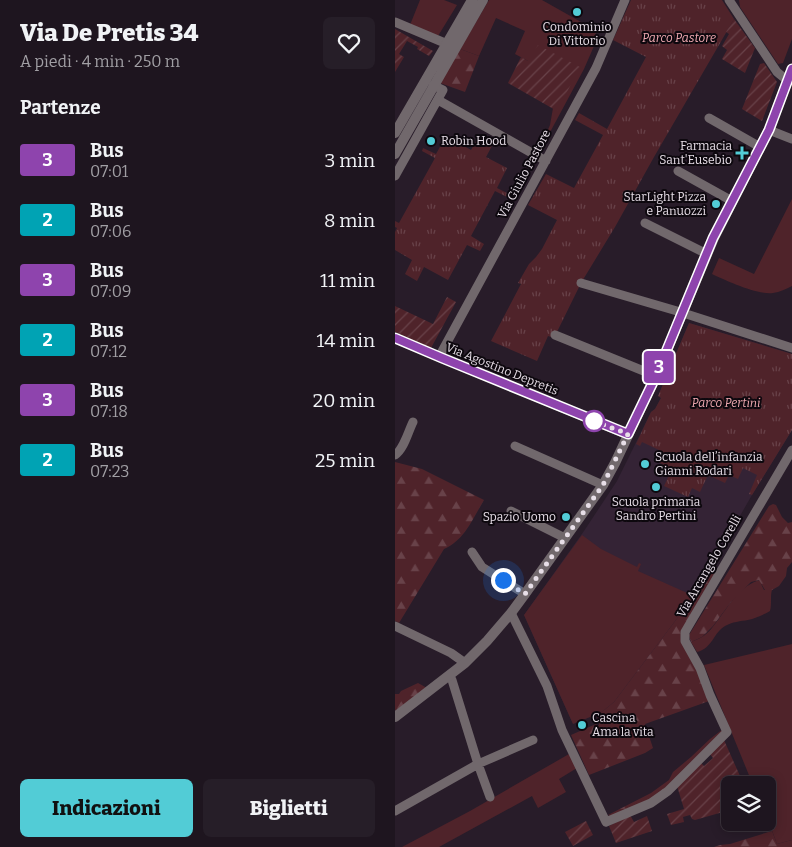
<!DOCTYPE html>
<html lang="it">
<meta charset="utf-8">
<style>
body{margin:0;font-family:Bitter,serif;background:#261e28;color:#f1f3f6;height:100vh;display:flex;flex-direction:column;font-size:19px;white-space:nowrap}
*{box-sizing:border-box;margin:0}
p{font-size:16px;color:#a19fa4}
.icon{flex:none;width:28px;height:28px;fill:none;stroke:currentColor;stroke-width:2;stroke-linecap:round;stroke-linejoin:round}
.map{position:relative;flex:1;overflow:hidden}
.panel{display:flex;flex-direction:column;background:#1e151f;width:395px}
.panel>*{flex:none}
.badge{padding:0 10px;border-radius:4px;font-size:18px;line-height:32px}
.controls{position:absolute;left:326px;top:776px;display:grid;gap:10px}
.controls a{display:grid;place-items:center;width:55px;height:55px;border-radius:8px;background:#1e151f;box-shadow:0 2px 12px #0003,0 0 0 1px #3c343d;font-size:25px}
.you{position:absolute;width:25px;height:25px;margin:-12px;border:4px solid #fff;border-radius:50%;background:#1a73e8;box-shadow:0 0 0 8px #1a73e833}
.map>.badge{position:absolute;translate:-50% -50%;box-shadow:0 0 0 2px #fff}
h2{padding:0 20px;font-size:19px;line-height:45px}
.round{display:grid;place-items:center;flex:none;width:52px;height:52px;border-radius:8px;background:#261e28}
.summary{display:flex;align-items:center;justify-content:space-between;height:85px;padding:0 20px}
h1{font-size:24px;font-weight:800;line-height:38px}
.cta{display:flex;gap:10px;margin-top:auto;padding:10px 20px}
.cta a{flex:1;height:58px;border-radius:8px;background:#52ccd6;color:#111;font-size:20px;font-weight:800;line-height:58px;text-align:center}
.cta a+a{background:#261e28;color:#f1f3f6}
ul{padding:0;list-style:none}
li{display:flex;align-items:center;gap:15px;height:60px;padding:0 20px}
li div{flex:1}
li b{display:block;font-size:19px}
li em{font-style:normal}
li .badge{min-width:55px;font-weight:700;text-align:center}
main{display:flex;flex:1;min-height:0}
.map>svg:first-child{display:block}
.built{fill:#342335}
.grass{fill:#4f232a}
.forest{fill:url(#forest-firs)}
.park{fill:url(#park-tufts)}
.garden{fill:url(#garden-furrows)}
.lines{fill:none;stroke-linecap:round;stroke-linejoin:round}
.minor{stroke:#71686c;stroke-width:9}
.tertiary{stroke:#71686c;stroke-width:10}
.line-casing{stroke:#fff;stroke-width:11}
.line{stroke:#8e44ad;stroke-width:8}
.walk{stroke:#e8dfe8;stroke-width:5;stroke-dasharray:0 9}
.poi-dot{fill:#52ccd6;stroke:#0d080e;stroke-width:2}
.stop-dot{fill:#fff;stroke:#8e44ad;stroke-width:2.5}
.labels{text-anchor:middle;stroke-width:4;stroke-linejoin:round;paint-order:stroke}
.poi-label{font-size:12px;fill:#e8dfe8;stroke:#0d080e;text-anchor:start}
.park-label{font-size:12px;font-style:italic;fill:#f1aab2;stroke:#0d080e}
.street-label{font-size:12px;fill:#e8dfe8;stroke:#0d080e}
</style>
<main>
<section class="panel">
<div class="summary"><div><h1>Via De Pretis 34</h1><p>A piedi · 4 min · 250 m</p></div><a class="round"><svg class="icon" aria-label="heart" viewBox="0 0 24 24"><path d="M12 20l-8-8c-3-5 5-10 8-4 3-6 11-1 8 4z"/></svg></a></div>
<h2>Partenze</h2>
<ul>
<li><span class="badge" style="background:#8e44ad;color:#fff">3</span><div><b>Bus</b><p>07:01</p></div><em>3 min</em></li>
<li><span class="badge" style="background:#00a3b4;color:#fff">2</span><div><b>Bus</b><p>07:06</p></div><em>8 min</em></li>
<li><span class="badge" style="background:#8e44ad;color:#fff">3</span><div><b>Bus</b><p>07:09</p></div><em>11 min</em></li>
<li><span class="badge" style="background:#00a3b4;color:#fff">2</span><div><b>Bus</b><p>07:12</p></div><em>14 min</em></li>
<li><span class="badge" style="background:#8e44ad;color:#fff">3</span><div><b>Bus</b><p>07:18</p></div><em>20 min</em></li>
<li><span class="badge" style="background:#00a3b4;color:#fff">2</span><div><b>Bus</b><p>07:23</p></div><em>25 min</em></li>
</ul>
<div class="cta"><a>Indicazioni</a><a>Biglietti</a></div>
</section>
<div class="map">
<svg width="397" height="847" viewBox="0 0 397 847">
<defs>
<pattern id="forest-firs" width="22" height="20" patternUnits="userSpaceOnUse" patternTransform="scale(1.25)"><rect width="22" height="20" fill="#4f232a"/><path d="M5 1l3.5 6h-7zM16 11l3.5 6h-7z" fill="#684249"/></pattern>
<pattern id="park-tufts" width="24" height="20" patternUnits="userSpaceOnUse" patternTransform="scale(1.25)"><rect width="24" height="20" fill="#4f232a"/><path d="M3 7l-1-3M5 7V3M7 7l1-3M15 17l-1-3M17 17v-4M19 17l1-3" fill="none" stroke="#684249"/></pattern>
<pattern id="garden-furrows" width="10" height="10" patternUnits="userSpaceOnUse" patternTransform="scale(1.25)"><rect width="10" height="10" fill="#4f232a"/><path d="M-1 1l2-2M0 10L10 0M9 11l2-2" fill="none" stroke="#684249"/></pattern>
</defs>
<rect width="100%" height="100%" fill="#281c29"/>
<path class="built" d="M294,323L397,354V430L357,495L299,596L219,702L202,716L196,718L195,717L178,724L129,615L189,531L222,481L256,412L260,409L266,398L263,396Z"/>
<path class="grass" d="M25,0H49L62,5L43,36L15,25Z
M94,0H147L202,31L200,35L203,37L189,69L146,149L145,148L155,125L158,108L162,110L133,61L120,54L130,31L101,18L84,56L65,49Z
M344,0H397V39L388,63L383,64L345,7Z
M397,199V286C391,289 385,292 378,293C362,295 332,281 317,274L324,258L359,274Z
M187,535L206,549L242,567L244,563L246,564L243,571L299,596L219,702L202,716L196,718L195,717L178,724L129,615Z
M365,580L367,586L369,590H377C375,597 377,603 375,611C368,615 361,618 353,620C346,621 337,622 330,626C318,633 318,648 302,652L296,642C300,640 304,639 307,637C314,633 319,625 323,620C334,605 346,585 365,580Z
M397,644V840L382,844L373,820L372,785H358L309,665Z
M174,754L182,768L164,779L171,792L143,808L137,796L44,847H7L75,811Z"/>
<path class="forest" d="M65,49L84,56L70,92L45,83Z
M0,462L27,469L89,500C78,518 70,540 49,549L4,623L0,621Z
M378,504L381,505L387,517L393,523L397,522V562L392,568L391,576L384,586L377,590H370L364,580L356,582L336,602L318,626L307,637L296,642L294,635L374,506Z
M314,570L320,573L293,619L290,641L317,700L250,724L258,748L250,753L194,775L176,735L201,724L202,725H204L202,716L219,702L299,596Z
M23,683L32,688L0,711V694H4L6,691Z
M328,729L327,733L265,795L217,817L213,815L256,793L274,780L278,772L296,757L315,739Z
M377,831L382,844L397,840V847H319L325,845L335,844Z"/>
<path class="park" d="M236,0H327L339,19L259,157L220,227L186,283L159,338L153,336L142,361L96,341L126,284L123,283L134,264L141,257L147,249L162,220L133,205L151,174L179,188L208,135L180,120L184,113L212,129L251,57L218,40Z
M51,136L76,150L84,136L98,144L91,157L112,168L102,188L116,195L114,198L100,191L76,236L89,244L85,251L72,245L53,280L29,267L22,281L10,274L17,260L0,250V232L2,228L0,227V221L4,223L40,158L27,151L28,148L41,154Z
M294,323L397,354V430L357,495L354,494L362,475L348,468L343,479L334,475L330,483L313,475L305,492L297,488L293,497L269,486L277,469L259,460L264,450L247,442L245,446L241,444L256,412L260,409L266,398L263,396Z"/>
<path class="garden" d="M339,19L360,48L350,73L327,59L332,50L327,46L334,34L331,32Z
M0,29L38,51L34,56L22,49L23,47L12,41L4,54L9,57L0,72Z
M143,45L185,67L162,111L113,83L126,57L133,61Z
M369,63L382,82L367,121L347,109L365,64Z
M52,297L61,302L36,348L0,332V306L38,324Z
M329,740L349,785H335V810L300,820L297,819L295,815L288,817L289,822L276,825L272,814L289,809L282,786L306,763L309,766L318,758L315,754Z
M235,815L239,822L252,816L257,831L221,843L214,826Z
M191,821L198,835L178,846L170,832Z"/>
<g class="lines">
<path class="minor" d="M334,0L382,72L393,81
M0,22L57,46
M43,100L151,161
M314,118L365,147
M374,130L397,139
M283,171L337,201
M0,176L48,90L38,85
M250,223L312,254
M186,283L282,311L397,348
M160,335L261,376
M0,338L42,356L233,435
M44,357L201,68L230,0
M120,446L208,485
M0,455C9,449 13,432 18,422
M116,511L170,538
M77,552L87,567L130,594
M116,613L152,686L167,730L211,822L256,803L273,791L332,732L315,695L305,668L290,641V632L397,450
M0,626L56,653L70,663
M54,676L57,680L83,764L95,797
M0,811L83,764L138,740"/>
<path class="tertiary" d="M0,133L77,0
M0,154L88,0
M0,717L70,663L92,641L116,613L130,594L208,485L220,463L261,376L319,238L374,130L397,69"/>
</g>
<g class="lines">
<defs>
<path id="line" d="M0,338L47,358L233,434L261,376L318,238L374,130L397,69"/>
</defs>
<use href="#line" class="line-casing"/>
<use href="#line" class="line"/>
<path class="walk" d="M108,580L130,594L208,485L233,434L199,421"/>
</g>
<g class="poi-dot">
<circle cx="182" cy="12" r="5"/>
<circle cx="36" cy="141" r="5"/>
<path d="M344.5 145.5h5v5h5v5h-5v5h-5v-5h-5v-5h5z"/>
<circle cx="321" cy="204" r="5"/>
<circle cx="250" cy="464" r="5"/>
<circle cx="261" cy="487" r="5"/>
<circle cx="171" cy="517" r="5"/>
<circle cx="187" cy="725" r="5"/>
</g>
<circle class="stop-dot" cx="199" cy="421" r="10"/>
<g class="labels">
<g class="poi-label">
<text x="182" y="31" text-anchor="middle">Condominio<tspan x="182" dy="14">Di Vittorio</tspan></text>
<text x="46" y="145">Robin Hood</text>
<text x="337" y="150" text-anchor="end">Farmacia<tspan x="337" dy="14">Sant'Eusebio</tspan></text>
<text x="311" y="201" text-anchor="end">StarLight Pizza<tspan x="311" dy="14">e Panuozzi</tspan></text>
<text x="260" y="461">Scuola dell’infanzia<tspan x="260" dy="14">Gianni Rodari</tspan></text>
<text x="261" y="506" text-anchor="middle">Scuola primaria<tspan x="261" dy="14">Sandro Pertini</tspan></text>
<text x="161" y="521" text-anchor="end">Spazio Uomo</text>
<text x="197" y="722">Cascina<tspan x="197" dy="14">Ama la vita</tspan></text>
</g>
<g class="park-label">
<text x="284" y="42">Parco Pastore</text>
<text x="331" y="407">Parco Pertini</text>
</g>
<g class="street-label">
<text transform="translate(129 174) rotate(-62)" y="4">Via Giulio Pastore</text>
<text transform="translate(107 369) rotate(22)" y="4">Via Agostino Depretis</text>
<text transform="translate(314 566) rotate(-60)" y="4">Via Arcangelo Corelli</text>
</g>
</g>
</svg>
<div class="controls">
<a><svg class="icon" aria-label="layers" viewBox="0 0 24 24"><path d="M12 4l9 5-9 5-9-5zM3 14l9 5 9-5"/></svg></a>
</div>
<div class="you" style="left:108px;top:580px"></div>
<b class="badge" style="left:264px;top:367px;background:#8e44ad;color:#fff">3</b>
</div>
</main>
